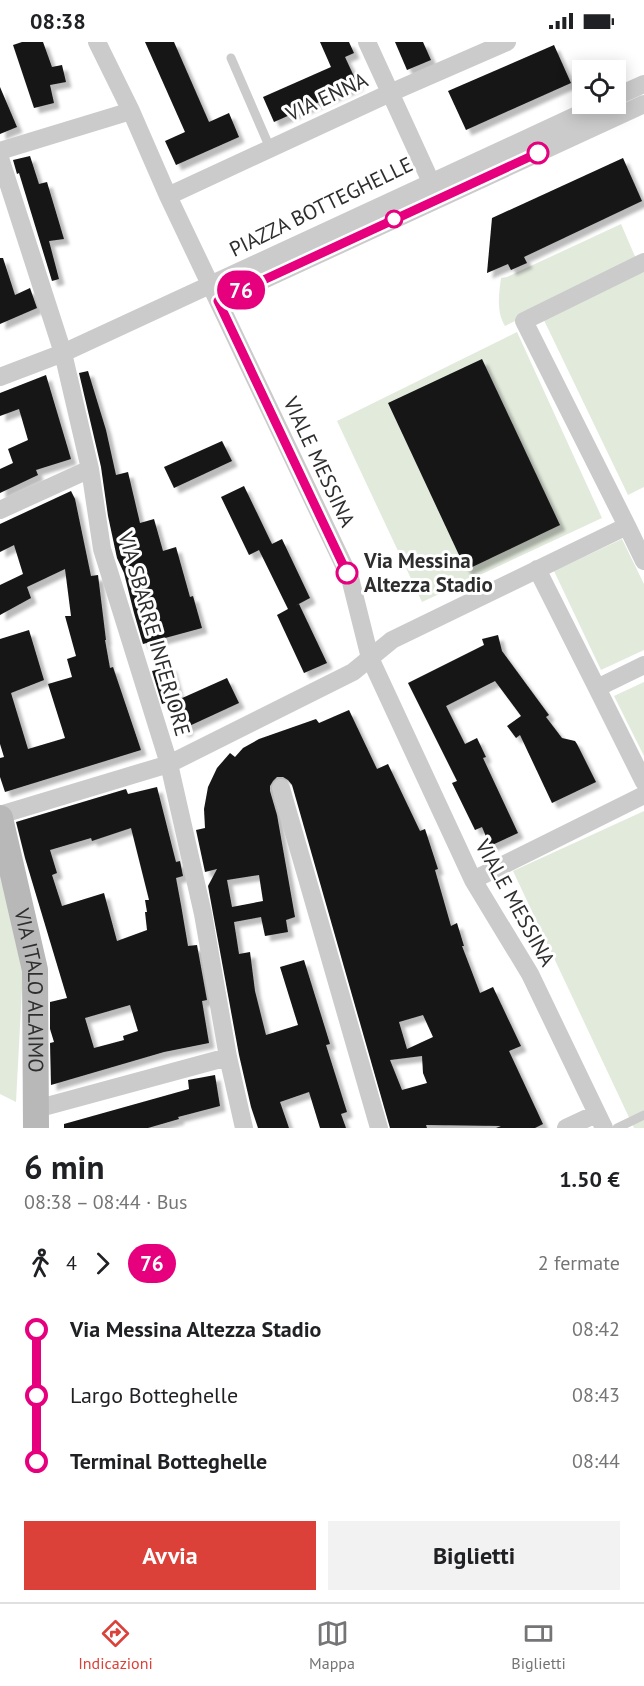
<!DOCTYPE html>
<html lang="it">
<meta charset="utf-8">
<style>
body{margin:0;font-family:"PT Sans",sans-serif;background:#f2f2f2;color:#202124;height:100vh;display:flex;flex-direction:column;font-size:22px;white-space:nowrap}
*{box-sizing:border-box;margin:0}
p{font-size:20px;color:#757577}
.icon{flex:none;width:33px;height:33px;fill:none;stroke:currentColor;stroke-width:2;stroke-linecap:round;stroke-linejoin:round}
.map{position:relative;height:1086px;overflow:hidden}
.drawer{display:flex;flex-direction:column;background:#fff;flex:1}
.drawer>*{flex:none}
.badge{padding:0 12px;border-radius:20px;font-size:21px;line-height:39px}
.buttons{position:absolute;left:572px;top:18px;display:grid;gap:12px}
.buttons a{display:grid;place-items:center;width:54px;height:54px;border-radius:0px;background:#fff;box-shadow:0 3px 15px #0003;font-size:30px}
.map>.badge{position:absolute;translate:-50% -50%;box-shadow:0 0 0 3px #fff}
.legs{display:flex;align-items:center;gap:9px;height:66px;padding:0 24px;font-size:20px}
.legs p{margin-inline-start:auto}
.head{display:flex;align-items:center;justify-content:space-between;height:102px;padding:0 24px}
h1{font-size:33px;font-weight:700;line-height:45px}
.cta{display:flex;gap:12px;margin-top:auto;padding:12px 24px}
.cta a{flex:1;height:69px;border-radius:0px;background:#db4039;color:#fff;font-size:24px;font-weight:700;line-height:69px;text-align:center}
.cta a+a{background:#f2f2f2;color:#202124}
ul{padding:0 24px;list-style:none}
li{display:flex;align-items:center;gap:21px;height:66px;font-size:22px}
li i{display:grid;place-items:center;width:9px;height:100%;margin:0 8px;background:currentColor}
li i::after{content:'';width:15px;height:15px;margin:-8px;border:4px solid;border-radius:50%;background:#fff}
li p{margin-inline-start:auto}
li:first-child i{background:linear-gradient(#0000 50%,currentColor 0)}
li:last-child i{background:linear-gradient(currentColor 50%,#0000 0)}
.status{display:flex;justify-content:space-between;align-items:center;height:42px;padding:0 30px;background:#fff;direction:ltr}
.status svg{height:16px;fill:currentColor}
.tab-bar{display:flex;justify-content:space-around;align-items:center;height:84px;border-top:2px solid #e0e0e0;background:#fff;font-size:16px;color:#757577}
.tab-bar a{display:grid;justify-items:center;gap:3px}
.tab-bar .on{color:#db4039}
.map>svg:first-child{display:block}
.green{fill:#e2eadc}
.building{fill:#151515;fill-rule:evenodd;filter:url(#shadow)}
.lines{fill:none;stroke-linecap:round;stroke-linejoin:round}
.lane{stroke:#cbcbcb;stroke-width:9}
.street{stroke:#cbcbcb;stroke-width:18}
.secondary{stroke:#b8b8b8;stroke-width:26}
.line-1-casing{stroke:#fff;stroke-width:14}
.line-1{stroke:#e6007e;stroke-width:9}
.stop-1-dot{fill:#fff;stroke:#e6007e;stroke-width:3}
.labels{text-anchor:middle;stroke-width:6;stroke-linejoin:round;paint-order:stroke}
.street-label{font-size:21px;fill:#2e2e2e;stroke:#fff}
.stop-label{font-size:21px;font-weight:bold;fill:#2e2e2e;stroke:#fff;text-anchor:start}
</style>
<div class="status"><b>08:38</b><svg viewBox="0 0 49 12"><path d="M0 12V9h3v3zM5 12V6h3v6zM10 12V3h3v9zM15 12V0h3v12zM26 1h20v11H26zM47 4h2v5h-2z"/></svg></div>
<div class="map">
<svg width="644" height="1086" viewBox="0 0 644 1086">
<defs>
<filter id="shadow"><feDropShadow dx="5.5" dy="5.5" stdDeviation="1.5" flood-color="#0004"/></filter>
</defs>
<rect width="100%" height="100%" fill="#fff"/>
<path class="green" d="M621,182L637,219L505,284C496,269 499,252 501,236L507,235Z
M644,227V445L628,453L541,272Z
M517,290L602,476L422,560L337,379Z
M622,497L644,542V608L601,628L554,529Z
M644,640V714L614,654Z
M644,769V1086H634L513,829Z
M0,833L24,909L16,1060L0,1052Z"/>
<path class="building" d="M22,0H43L52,25L62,23L66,40L50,43L54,61L34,66L13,3Z
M145,0H174L209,80L229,71L239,95L176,123L165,99L185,90Z
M320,0H349L354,11L345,15L358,43L274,80L263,55L331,25Z
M395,0H423L431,18L407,28Z
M554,3L571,41L466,88L448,49Z
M0,45L17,85L0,92Z
M30,114L39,142L47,140L64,197L49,199L59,237L52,239L19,131L17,132L13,118Z
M623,116L642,159L524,215L527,221L511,228L508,222L487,231L492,176Z
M0,216H3L15,253L30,246L37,266L0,282Z
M482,317L560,483L466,528L388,361Z
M88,329L106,388L116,433L128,430L140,481L154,477L163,509L176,505L190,555L193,554L202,586L143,602L134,571L124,531L117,516L108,474L101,425L79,331Z
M46,333L71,417L36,428L38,433L0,451V427L13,421L8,407L28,398L19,367L0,374V351Z
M222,399L232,419L174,446L164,425Z
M244,444L272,502L282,497L310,556L295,564L299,562L327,621L304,631L277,573L288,567L259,508L249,513L221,455Z
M71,449L75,457L91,534L98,533L106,598H105L110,626L113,625L141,708L5,750L0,735V716L4,715L0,702V597L29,588L44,638L11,651L28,707L65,696L48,642L72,635L67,617L76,614L65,574H71L65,527L27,545L31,556L0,573V543L23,532L14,503L0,510V482Z
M498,593L502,609L549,673L546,675L562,696L575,699L577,702L596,740L552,761L520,693L516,696L507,684L521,674L495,639L446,664L465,702L477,696L486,715L483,716L518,791L490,804L482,785L475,788L452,741L457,739L408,641L484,603L482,597Z
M171,624L180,657L227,636L239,661L187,685L188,688L183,690L167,660L162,662L152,629Z
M349,668L377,727L388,722L420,789L425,787L438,827L435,828L451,884L457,881L464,904H462L480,951L493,945L521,1004L509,1009L543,1082L535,1086H496L501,1084L426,1083L427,1086H390L292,743L288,738L283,735H277L273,739L270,744V749L277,773L295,875L286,878L288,890L265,894L261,875L234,880L239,912L250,910L255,949L266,993L298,983L280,925L304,918L330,1002L326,1003L347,1070L341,1072L346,1086H320L309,1050L280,1060L289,1086H258L251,1065L239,1013L208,844L217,827L205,830L196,788L205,786L204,767L208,745L217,726L230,711L235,715L243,706L259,697L316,677L319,681ZM259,833L263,859L232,865L227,838ZM423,973L433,995L407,1007L399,980ZM422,1014L423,1031L427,1041L402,1048L390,1018Z
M157,745L176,820L180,819L183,834L176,836L181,863L188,904L197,903L207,958L202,959L209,1001L164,1010L51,1043L50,1001L54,1000L50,987V960L67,956L25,816L16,780L126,747L128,752ZM131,786L149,858H145L147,870H145L147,888L117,899L104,851L62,864L52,833L57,831L50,808L91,796L92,799ZM130,963L138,989L123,994L124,998L94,1006L85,976Z
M215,1033L220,1064L178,1075L179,1077L148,1086H64V1082L189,1047L188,1038Z"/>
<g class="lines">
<path class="lane" d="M231,16L270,106
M617,1086L644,1073"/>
<path class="street" d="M97,0L131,69L168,154L350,536L370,616L473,838L530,932L604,1086
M367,0L431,140
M615,55L644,42
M0,109L131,69
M0,116L63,311L90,427L102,507L169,722L203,872L228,1015L244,1086
M168,154L390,51L507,0
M218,259L644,62
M0,335L63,311L601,62
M0,468L90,427
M627,484L524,279L644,220
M537,527L597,646L644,623
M597,646L644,740
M281,746L379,1086
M0,773L169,722L353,630L392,598L627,484L644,519
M473,838L644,753
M36,1067L228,1015
M566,1086L596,1072"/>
<path class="secondary" id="s1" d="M0,776L35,928L36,1086"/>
</g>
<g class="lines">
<defs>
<path id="line-1" d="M347,531L218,259L538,111"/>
</defs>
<use href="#line-1" class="line-1-casing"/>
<use href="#line-1" class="line-1"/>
</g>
<g class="stop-1-dot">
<circle cx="538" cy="111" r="10"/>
<circle cx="394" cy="177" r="8"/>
<circle cx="347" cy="531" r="10"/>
</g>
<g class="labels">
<g class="street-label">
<text transform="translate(327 55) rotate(-25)" y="7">VIA ENNA</text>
<text transform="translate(321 165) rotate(-26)" y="7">PIAZZA BOTTEGHELLE</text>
<text transform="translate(319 420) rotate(65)" y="7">VIALE MESSINA</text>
<text transform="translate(154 592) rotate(74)" y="7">VIA SBARRE INFERIORE</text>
<text transform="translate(515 861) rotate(61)" y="7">VIALE MESSINA</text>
<text dy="7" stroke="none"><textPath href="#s1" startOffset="176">VIA ITALO ALAIMO</textPath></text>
</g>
<g class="stop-label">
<text x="364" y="526">Via Messina<tspan x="364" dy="24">Altezza Stadio</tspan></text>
</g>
</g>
</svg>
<div class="buttons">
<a><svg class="icon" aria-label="locate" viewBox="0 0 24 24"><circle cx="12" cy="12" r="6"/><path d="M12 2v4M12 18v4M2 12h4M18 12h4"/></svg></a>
</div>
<b class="badge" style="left:241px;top:248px;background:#e6007e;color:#fff">76</b>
</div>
<section class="drawer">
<div class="head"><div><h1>6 min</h1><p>08:38 – 08:44 · Bus</p></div><b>1.50 €</b></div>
<div class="legs"><svg class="icon" aria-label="walk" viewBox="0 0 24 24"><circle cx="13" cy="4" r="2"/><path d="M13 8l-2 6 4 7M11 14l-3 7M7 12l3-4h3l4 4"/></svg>4<svg class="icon" aria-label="forward" viewBox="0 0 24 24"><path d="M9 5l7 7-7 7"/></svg><b class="badge" style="background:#e6007e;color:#fff">76</b><p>2 fermate</p></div>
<ul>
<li><i style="color:#e6007e"></i><b>Via Messina Altezza Stadio</b><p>08:42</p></li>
<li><i style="color:#e6007e"></i><span>Largo Botteghelle</span><p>08:43</p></li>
<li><i style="color:#e6007e"></i><b>Terminal Botteghelle</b><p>08:44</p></li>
</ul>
<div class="cta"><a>Avvia</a><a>Biglietti</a></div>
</section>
<nav class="tab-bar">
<a class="on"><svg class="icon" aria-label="directions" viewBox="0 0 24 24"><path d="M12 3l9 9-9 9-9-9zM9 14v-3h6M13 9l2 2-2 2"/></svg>Indicazioni</a>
<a><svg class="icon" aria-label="map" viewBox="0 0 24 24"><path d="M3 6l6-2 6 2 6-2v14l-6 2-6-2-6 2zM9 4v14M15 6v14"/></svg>Mappa</a>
<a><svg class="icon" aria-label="tickets" viewBox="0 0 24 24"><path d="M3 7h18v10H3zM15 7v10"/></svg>Biglietti</a>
</nav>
